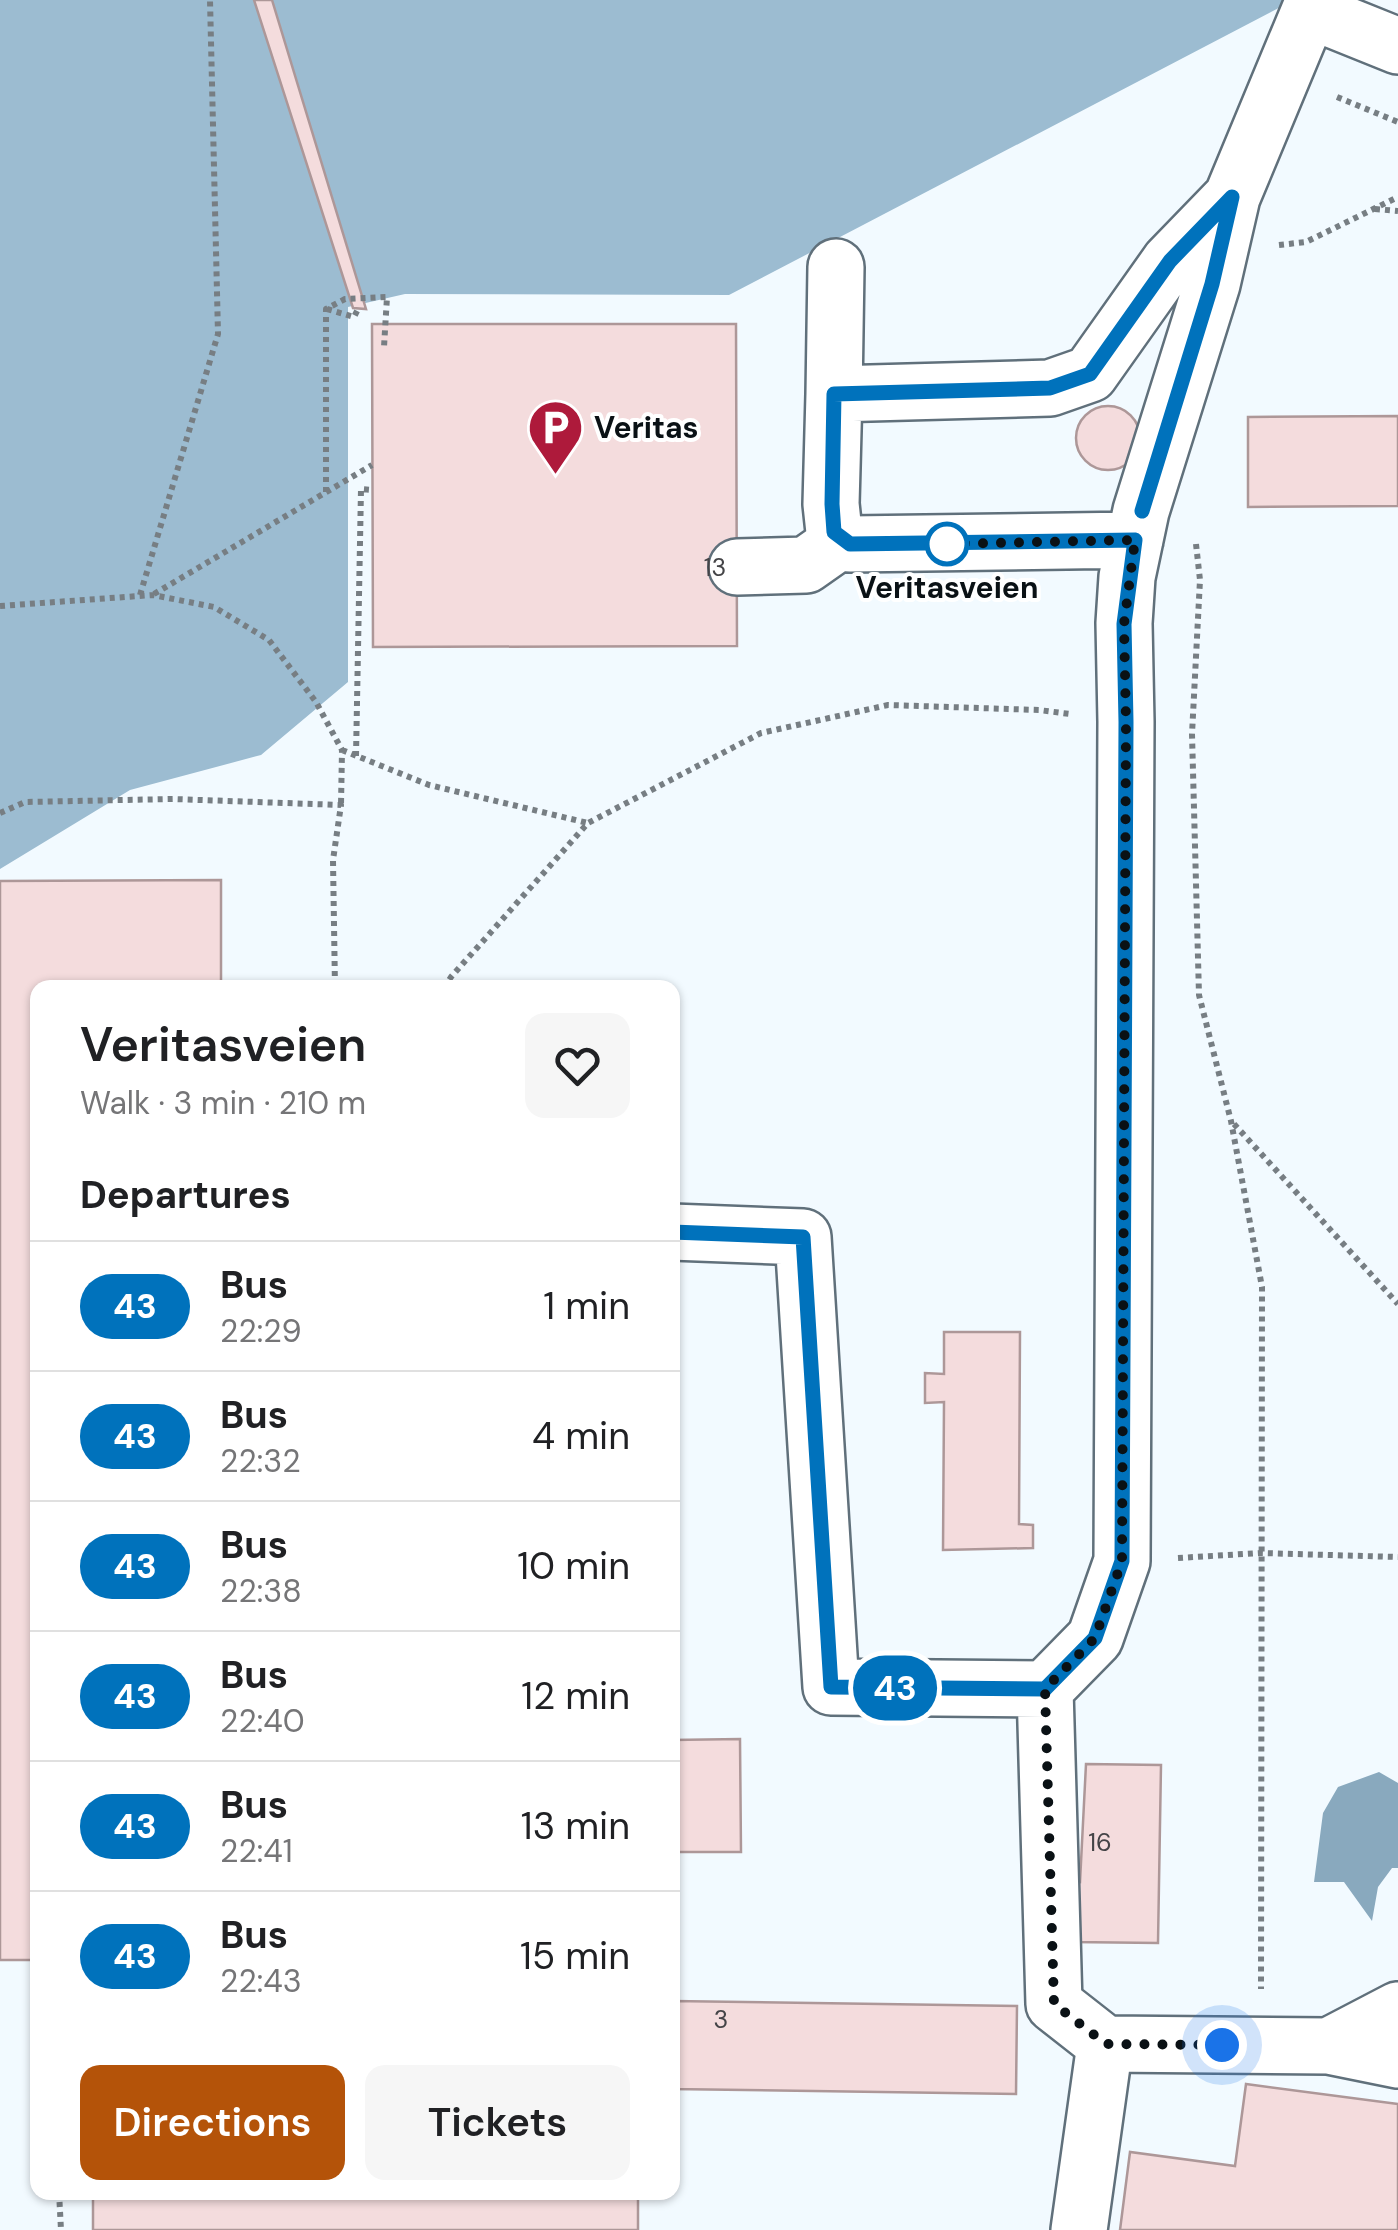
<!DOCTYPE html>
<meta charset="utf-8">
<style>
body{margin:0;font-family:"DM Sans",sans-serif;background:#f6f6f6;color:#202124;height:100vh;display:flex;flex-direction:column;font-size:38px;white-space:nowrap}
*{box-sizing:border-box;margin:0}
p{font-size:32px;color:#757577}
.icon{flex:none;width:55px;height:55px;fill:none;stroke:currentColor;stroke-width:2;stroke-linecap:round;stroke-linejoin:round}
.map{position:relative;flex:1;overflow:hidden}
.details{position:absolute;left:30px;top:980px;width:650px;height:1220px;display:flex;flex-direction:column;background:#fff;border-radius:20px;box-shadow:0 2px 8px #0004}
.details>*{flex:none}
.badge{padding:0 20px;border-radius:32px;font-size:35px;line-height:65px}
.you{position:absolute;width:50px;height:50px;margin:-25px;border:8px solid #fff;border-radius:50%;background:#1a73e8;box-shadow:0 0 0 15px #1a73e833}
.map>.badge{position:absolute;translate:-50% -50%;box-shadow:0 0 0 5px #fff}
h2{padding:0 50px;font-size:38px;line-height:90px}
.round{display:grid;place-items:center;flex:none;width:105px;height:105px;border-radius:20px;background:#f6f6f6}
.overview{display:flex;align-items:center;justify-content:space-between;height:170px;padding:0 50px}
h1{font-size:48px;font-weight:600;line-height:75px}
.button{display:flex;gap:20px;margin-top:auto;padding:20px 50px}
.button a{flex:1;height:115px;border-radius:20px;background:#b45309;color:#fff;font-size:40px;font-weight:600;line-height:115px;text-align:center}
.button a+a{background:#f6f6f6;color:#202124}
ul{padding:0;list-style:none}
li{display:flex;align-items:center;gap:30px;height:130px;padding:0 50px;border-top:2px solid #e0e0e0}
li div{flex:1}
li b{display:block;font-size:38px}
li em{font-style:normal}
li .badge{min-width:110px;font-weight:700;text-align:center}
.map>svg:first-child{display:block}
.forest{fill:#9cbcd1}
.water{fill:#89a9be}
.building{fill:#f4dcdd;stroke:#ad9798;stroke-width:2.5}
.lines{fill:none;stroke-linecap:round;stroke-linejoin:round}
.minor-casing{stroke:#60707b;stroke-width:60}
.path{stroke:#777e83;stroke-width:6;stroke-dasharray:5 5;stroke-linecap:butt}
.minor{stroke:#fff;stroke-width:55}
.line-casing{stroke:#fff;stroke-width:22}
.line{stroke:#0072bc;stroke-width:15}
.walk{stroke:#0a1115;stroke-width:10;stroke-dasharray:0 18}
.stop-dot{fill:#fff;stroke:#0072bc;stroke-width:5}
.labels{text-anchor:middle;stroke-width:8;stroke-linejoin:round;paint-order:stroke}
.number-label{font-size:25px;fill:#444447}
.poi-label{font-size:30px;font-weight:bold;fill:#0a1115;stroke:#fff;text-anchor:start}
.stop-label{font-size:30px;font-weight:bold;fill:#0a1115;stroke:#fff}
</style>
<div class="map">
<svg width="1398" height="2230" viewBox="0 0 1398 2230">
<rect width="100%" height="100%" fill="#f2faff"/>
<path class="forest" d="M0,0H1294L729,295L405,294L348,307V682L261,755L130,790L0,869Z"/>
<path class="water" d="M1379,1772L1398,1783V1868H1392L1378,1887L1372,1921L1344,1882H1314L1323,1813L1338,1787Z"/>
<path class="building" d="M254,0H272L366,309L353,308Z
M372,324H736L737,646L373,647Z
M1076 438a32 32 0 1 1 64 0a32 32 0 1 1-64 0Z
M1398,416V506L1248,507V417Z
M221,880V988H38V1960H0V881Z
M944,1332H1020L1019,1524L1033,1525V1548L943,1550L944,1402L925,1403V1373L944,1374Z
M740,1739L741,1852H672V1740Z
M1086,1764L1161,1765L1158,1943L1072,1942L1073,1881L1080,1882Z
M672,2001L1017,2006L1016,2094L672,2089Z
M1246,2084L1398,2104V2230H1120L1130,2152L1235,2166Z
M93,2192H638V2230H93Z"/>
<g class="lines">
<defs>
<path id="minor" d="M1311,11L1398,46
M834,394L836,267
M1135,540L850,544L834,532L831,504L834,394L1050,388L1090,374L1170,261L1230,199
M737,567L806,565L843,539
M672,1232L803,1237L831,1687L1045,1689L1095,1638L1122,1561L1126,722L1124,623L1127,577L1141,511L1212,284L1232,197L1314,0
M1045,1689L1054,2004L1105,2044L1079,2230
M1105,2044L1329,2046L1398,2060
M1329,2046L1398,2010"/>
</defs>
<use href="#minor" class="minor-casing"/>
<path class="path" d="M1337,97L1398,122
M1375,209L1398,211
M1279,245L1306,242L1398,197
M327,309L354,317L359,307
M326,492V309L345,299L387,297L384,347
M1196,544L1200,580L1192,734L1199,995L1231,1121L1262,1287L1261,1989
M154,594L372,465
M140,595L218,334L210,0
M0,606L153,595L214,607L269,640L316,702L342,750L341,805
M342,750L429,785L588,823
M356,756L361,489L373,490
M0,813L25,802L173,799L341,805L333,860L335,988
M444,988L451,977L588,823L761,733L888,705L1039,710L1070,714
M1234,1124L1398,1304
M1178,1558L1260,1553L1398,1557
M59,2192L61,2230"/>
<use href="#minor" class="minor"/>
</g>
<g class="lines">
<defs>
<path id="line" d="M672,1232L803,1237L831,1687L1045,1689L1095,1638L1122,1561L1126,722L1124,624L1135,540L850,544L834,532L832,504L834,394L1050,388L1090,374L1170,261L1232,197L1212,284L1142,511"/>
</defs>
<use href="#line" class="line-casing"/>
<use href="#line" class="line"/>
<path class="walk" d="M947,544L1135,540L1124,624L1126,722L1122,1561L1095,1638L1045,1689L1054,2004L1106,2044L1222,2045"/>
</g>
<defs>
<symbol id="parking-pin" viewBox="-11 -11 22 30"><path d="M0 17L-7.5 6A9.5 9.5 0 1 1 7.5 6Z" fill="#ae1a3b" stroke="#fff"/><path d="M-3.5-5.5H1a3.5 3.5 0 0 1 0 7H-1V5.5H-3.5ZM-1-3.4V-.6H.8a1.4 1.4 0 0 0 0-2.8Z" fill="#fff"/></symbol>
</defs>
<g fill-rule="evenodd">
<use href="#parking-pin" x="524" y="396" width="63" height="86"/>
</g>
<circle class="stop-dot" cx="947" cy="544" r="20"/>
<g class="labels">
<g class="number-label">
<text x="715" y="576">13</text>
<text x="1100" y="1851">16</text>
<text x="721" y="2028">3</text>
</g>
<g class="poi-label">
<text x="594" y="438">Veritas</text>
</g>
<g class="stop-label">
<text x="947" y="598">Veritasveien</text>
</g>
</g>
</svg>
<div class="you" style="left:1222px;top:2045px"></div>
<b class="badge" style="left:895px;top:1688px;background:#0072bc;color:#fff">43</b>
<section class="details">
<div class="overview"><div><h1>Veritasveien</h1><p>Walk · 3 min · 210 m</p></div><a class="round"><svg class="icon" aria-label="heart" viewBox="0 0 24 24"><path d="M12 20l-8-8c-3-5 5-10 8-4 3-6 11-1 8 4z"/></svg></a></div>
<h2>Departures</h2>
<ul>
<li><span class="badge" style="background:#0072bc;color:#fff">43</span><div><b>Bus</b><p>22:29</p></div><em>1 min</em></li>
<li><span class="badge" style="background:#0072bc;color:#fff">43</span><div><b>Bus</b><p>22:32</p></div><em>4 min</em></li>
<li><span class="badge" style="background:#0072bc;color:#fff">43</span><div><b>Bus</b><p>22:38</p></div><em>10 min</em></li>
<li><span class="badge" style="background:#0072bc;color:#fff">43</span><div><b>Bus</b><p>22:40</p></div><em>12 min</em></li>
<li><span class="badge" style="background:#0072bc;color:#fff">43</span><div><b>Bus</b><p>22:41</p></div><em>13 min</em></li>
<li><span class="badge" style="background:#0072bc;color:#fff">43</span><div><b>Bus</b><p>22:43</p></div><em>15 min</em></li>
</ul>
<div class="button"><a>Directions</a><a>Tickets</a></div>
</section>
</div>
